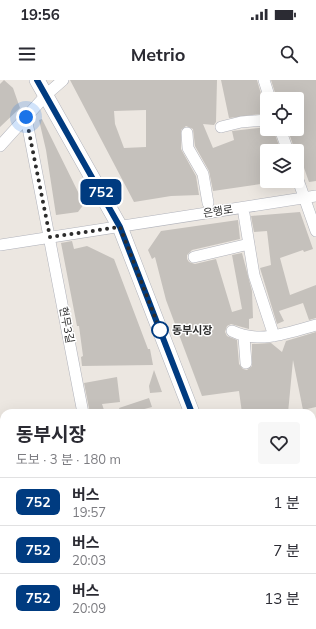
<!DOCTYPE html>
<html lang="ko">
<meta charset="utf-8">
<style>
body{margin:0;font-family:Mulish,"Noto Sans KR",sans-serif;background:#f7f7f7;color:#2b2b33;height:100vh;display:flex;flex-direction:column;font-size:15px;white-space:nowrap}
*{box-sizing:border-box;margin:0}
p{font-size:13px;color:#7c7c81}
.icon{flex:none;width:22px;height:22px;fill:none;stroke:currentColor;stroke-width:2;stroke-linecap:round;stroke-linejoin:round}
.map{position:relative;flex:1;overflow:hidden}
.sheet{position:absolute;left:0px;top:329px;width:316px;height:220px;display:flex;flex-direction:column;background:#fff;border-radius:12px 12px 0 0;box-shadow:0 4px 16px #0002}
.sheet>*{flex:none}
.badge{padding:0 8px;border-radius:6px;font-size:14px;line-height:26px}
.controls{position:absolute;left:260px;top:12px;display:grid;gap:8px}
.controls a{display:grid;place-items:center;width:44px;height:44px;border-radius:4px;background:#fff;box-shadow:0 4px 16px #0002;font-size:20px}
.you{position:absolute;width:20px;height:20px;margin:-10px;border:3px solid #fff;border-radius:50%;background:#1a73e8;box-shadow:0 0 0 6px #1a73e833}
.map>.badge{position:absolute;translate:-50% -50%;box-shadow:0 0 0 2px #fff}
.round{display:grid;place-items:center;flex:none;width:42px;height:42px;border-radius:4px;background:#f7f7f7}
.headline{display:flex;align-items:center;justify-content:space-between;height:68px;padding:0 16px}
h1{font-size:19px;font-weight:700;line-height:30px}
ul{padding:0;list-style:none}
li{display:flex;align-items:center;gap:12px;height:48px;padding:0 16px;border-top:1px solid #e1e1e2}
li div{flex:1}
li b{display:block;font-size:15px}
li em{font-style:normal}
li .badge{min-width:44px;font-weight:700;text-align:center}
.status{display:flex;justify-content:space-between;align-items:center;height:28px;padding:0 20px;background:#fff;direction:ltr}
.status svg{height:11px;fill:currentColor}
header{display:flex;justify-content:space-between;align-items:center;height:52px;padding:0 16px;background:#fff;font-size:18px;font-weight:700}
.map>svg:first-child{display:block}
.building{fill:#c5c1bc;fill-rule:evenodd}
.lines{fill:none;stroke-linecap:round;stroke-linejoin:round}
.street-casing{stroke:#b1b3bb;stroke-width:12}
.secondary-casing{stroke:#b1b3bb;stroke-width:16}
.street{stroke:#fff;stroke-width:11}
.secondary{stroke:#fff;stroke-width:15}
.line-casing{stroke:#fff;stroke-width:9}
.line{stroke:#003b80;stroke-width:6}
.walk{stroke:#2c2c2c;stroke-width:4;stroke-dasharray:0 7.2}
.stop-dot{fill:#fff;stroke:#003b80;stroke-width:2}
.labels{text-anchor:middle;stroke-width:3;stroke-linejoin:round;paint-order:stroke}
.street-label{font-size:11px;fill:#2c2c2c;stroke:#fff}
.stop-label{font-size:11px;font-weight:bold;fill:#2c2c2c;stroke:#fff;text-anchor:start}
</style>
<div class="status"><b>19:56</b><svg viewBox="0 0 49 12"><path d="M0 12V9h3v3zM5 12V6h3v6zM10 12V3h3v9zM15 12V0h3v12zM26 1h20v11H26zM47 4h2v5h-2z"/></svg></div>
<header><svg class="icon" aria-label="menu" viewBox="0 0 24 24"><path d="M4 6h16M4 12h16M4 18h16"/></svg>Metrio<svg class="icon" aria-label="search" viewBox="0 0 24 24"><circle cx="10" cy="10" r="6"/><path d="M15 15l6 6"/></svg></header>
<div class="map">
<svg width="316" height="549" viewBox="0 0 316 549">
<rect width="100%" height="100%" fill="#ece7e1"/>
<path class="building" d="M4,0L13,8L20,28L0,47V4Z
M70,0H217L216,42L214,45L203,44L213,68L234,60L232,51L267,47V49H273L281,71H267V103L213,111L209,91L195,66L193,49L186,46L181,50V69L196,96L199,115L171,116L134,122ZM146,30V67L124,68L115,44L114,31Z
M221,0H257L263,21L267,25V33L229,38Z
M271,0H316V101L309,102L298,71H295L288,50L297,49V19H277Z
M42,39L84,124L78,132L56,135L46,70L39,40Z
M300,132L313,169L304,172L303,170L280,178L290,215L316,205V238L309,240L303,223L279,231L284,241L277,244L260,188L271,185L267,151L254,152L251,136Z
M238,140L240,159L192,170L187,175V179L189,182L195,184L216,179L232,232L242,229L232,175L242,173L252,211L253,238L249,239V249L231,244L227,246L225,252L227,256L237,260L239,284L243,289L247,290L252,286V264L271,263L282,272L286,261L316,252V327L303,330L293,280L288,333H242L239,311L202,316L166,220L155,177L152,179L148,170L161,151Z
M72,161L74,169L87,166L114,179L148,269H150L153,285L82,286L81,277L83,276L79,246H77L61,163Z
M154,290L162,312L150,313L149,306Z
M117,297L120,322L102,324L105,333H90L84,303Z
M149,318L152,327L129,333H121L119,328Z"/>
<g class="lines">
<defs>
<path id="street" d="M264,0L270,19
M26,37L83,333
M221,47L241,42L267,40
M280,49L288,71
M187,53L188,68L203,94L208,123
M0,66L47,14L63,0
M297,97L316,151
M244,134L254,195L274,256
M0,165L316,116
M194,177L249,164
M232,251C259,264 288,253 316,245
M244,257L246,283
M312,364H316
M312,386L316,397
M0,412H4
M0,456H4
M312,500L316,499
M124,545L125,549"/>
<path id="secondary" d="M37,0L120,147L192,333
M266,545L267,549"/>
</defs>
<use href="#street" class="street-casing"/>
<use href="#secondary" class="secondary-casing"/>
<use href="#street" class="street"/>
<use href="#secondary" class="secondary"/>
</g>
<g class="lines">
<defs>
<path id="line" d="M37,0L120,147L192,333"/>
</defs>
<use href="#line" class="line-casing"/>
<use href="#line" class="line"/>
<path class="walk" d="M26,37L50,157L120,147L160,250"/>
</g>
<circle class="stop-dot" cx="160" cy="250" r="8"/>
<g class="labels">
<g class="street-label">
<text transform="translate(218 131) rotate(-9)" y="4">은행로</text>
<text transform="translate(67 245) rotate(79)" y="4">현무3길</text>
</g>
<g class="stop-label">
<text x="172" y="254">동부시장</text>
</g>
</g>
</svg>
<div class="controls">
<a><svg class="icon" aria-label="locate" viewBox="0 0 24 24"><circle cx="12" cy="12" r="6"/><path d="M12 2v4M12 18v4M2 12h4M18 12h4"/></svg></a>
<a><svg class="icon" aria-label="layers" viewBox="0 0 24 24"><path d="M12 4l9 5-9 5-9-5zM3 14l9 5 9-5"/></svg></a>
</div>
<div class="you" style="left:26px;top:37px"></div>
<b class="badge" style="left:101px;top:112px;background:#003b80;color:#fff">752</b>
<section class="sheet">
<div class="headline"><div><h1>동부시장</h1><p>도보 · 3 분 · 180 m</p></div><a class="round"><svg class="icon" aria-label="heart" viewBox="0 0 24 24"><path d="M12 20l-8-8c-3-5 5-10 8-4 3-6 11-1 8 4z"/></svg></a></div>
<ul>
<li><span class="badge" style="background:#003b80;color:#fff">752</span><div><b>버스</b><p>19:57</p></div><em>1 분</em></li>
<li><span class="badge" style="background:#003b80;color:#fff">752</span><div><b>버스</b><p>20:03</p></div><em>7 분</em></li>
<li><span class="badge" style="background:#003b80;color:#fff">752</span><div><b>버스</b><p>20:09</p></div><em>13 분</em></li>
</ul>
</section>
</div>
